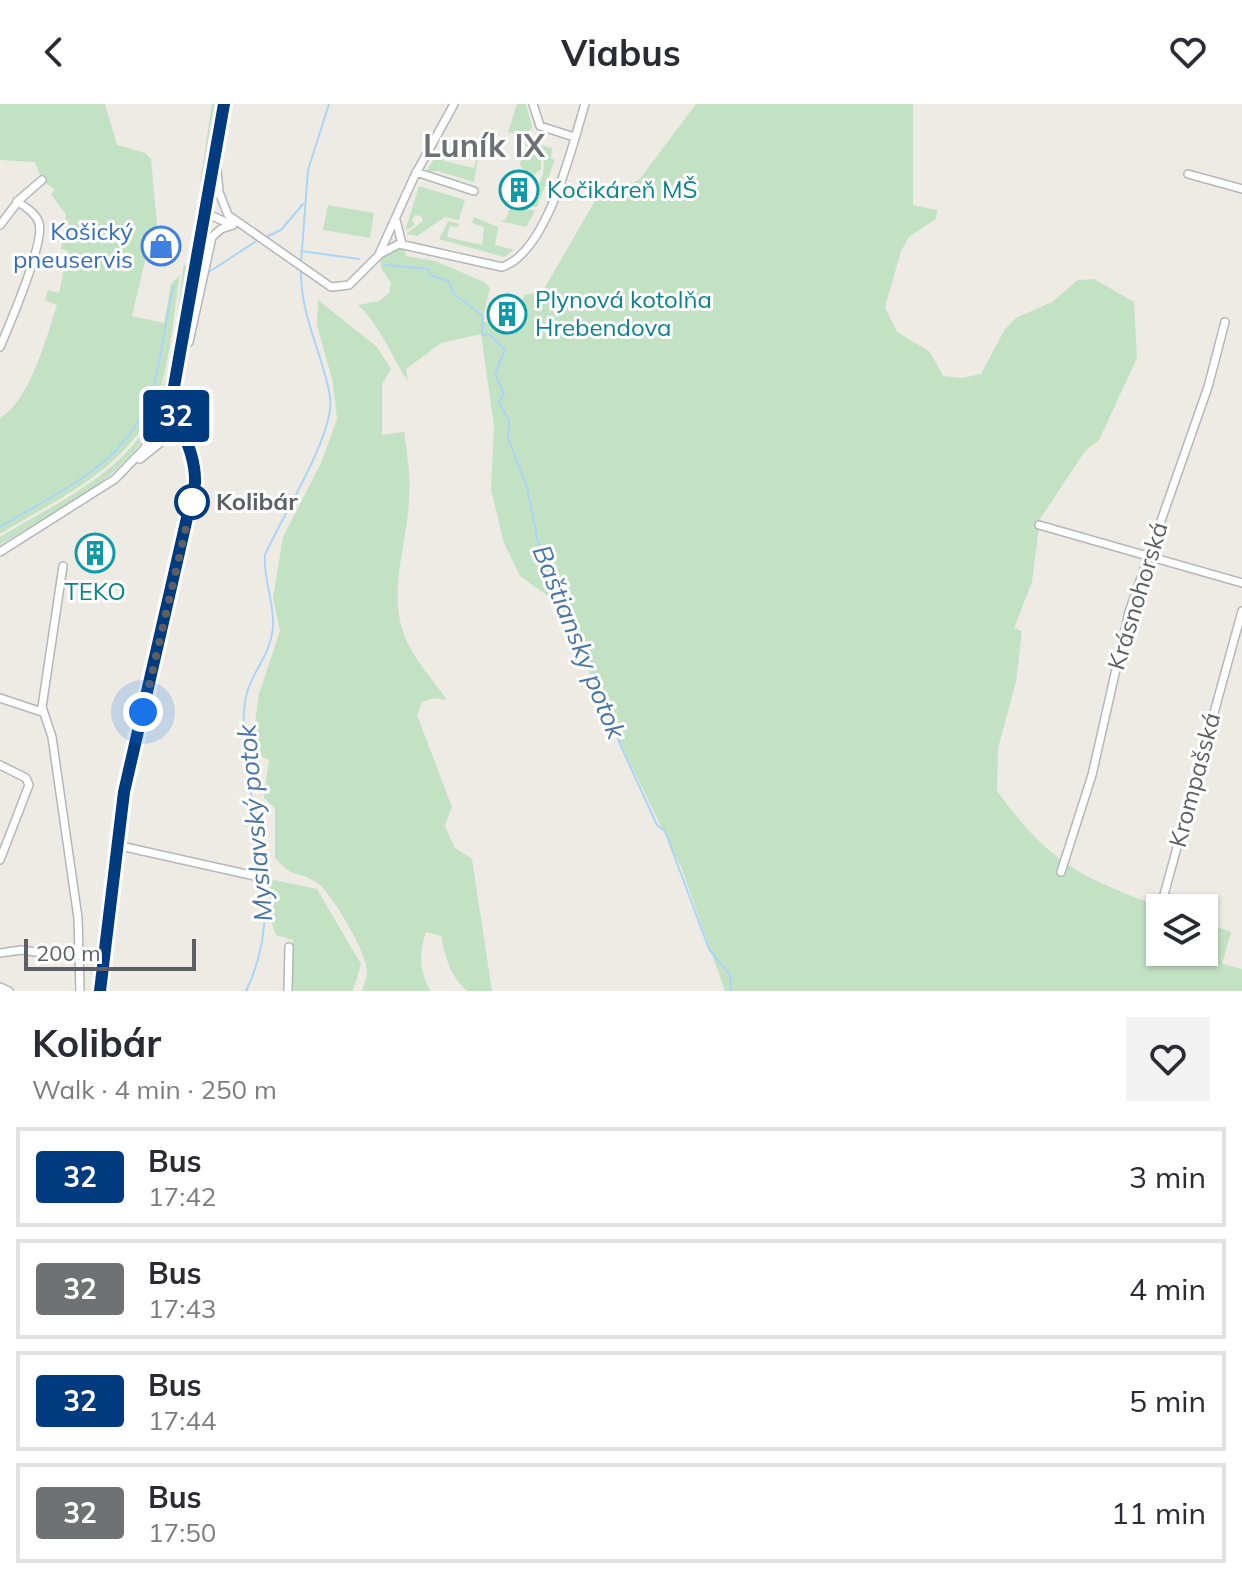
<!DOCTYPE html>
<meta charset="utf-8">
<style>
body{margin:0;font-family:Mulish,sans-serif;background:#f2f2f3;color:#2b2b33;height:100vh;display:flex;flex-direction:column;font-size:30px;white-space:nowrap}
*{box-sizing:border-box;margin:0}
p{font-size:26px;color:#7c7c81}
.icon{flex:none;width:44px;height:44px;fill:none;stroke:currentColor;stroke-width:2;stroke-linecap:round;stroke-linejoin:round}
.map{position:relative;height:887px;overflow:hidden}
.panel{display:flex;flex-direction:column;background:#fff;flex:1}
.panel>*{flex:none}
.badge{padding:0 16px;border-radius:6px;font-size:28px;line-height:52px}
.buttons{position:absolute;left:1146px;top:790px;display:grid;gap:16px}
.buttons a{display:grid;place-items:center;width:72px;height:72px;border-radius:0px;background:#fff;box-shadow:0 2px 6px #0004;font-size:40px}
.scale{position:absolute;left:24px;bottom:20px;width:172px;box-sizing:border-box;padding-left:8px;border:4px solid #5c5f63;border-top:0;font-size:22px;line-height:28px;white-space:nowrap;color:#5c5f63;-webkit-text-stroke:6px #fff;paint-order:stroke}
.you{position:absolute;width:40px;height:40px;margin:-20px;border:6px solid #fff;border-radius:50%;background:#1a73e8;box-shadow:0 0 0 12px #1a73e833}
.map>.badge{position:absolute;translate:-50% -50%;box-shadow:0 0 0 4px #fff}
.round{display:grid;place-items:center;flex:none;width:84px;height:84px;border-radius:0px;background:#f2f2f3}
.headline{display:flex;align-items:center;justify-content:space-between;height:136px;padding:0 32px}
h1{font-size:38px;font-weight:700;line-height:60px}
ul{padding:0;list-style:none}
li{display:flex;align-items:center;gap:24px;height:100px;margin:0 16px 12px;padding:0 16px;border:4px solid #e1e1e2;border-radius:0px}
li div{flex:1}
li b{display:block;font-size:30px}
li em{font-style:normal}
li .badge{min-width:88px;font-weight:700;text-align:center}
header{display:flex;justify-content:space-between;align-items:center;height:104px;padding:0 32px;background:#fff;font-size:36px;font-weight:700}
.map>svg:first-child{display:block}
.green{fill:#c3e2c3}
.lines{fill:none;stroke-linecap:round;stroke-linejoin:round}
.stream{stroke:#abd4f6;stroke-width:2}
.minor-casing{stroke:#b4b6b9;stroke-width:10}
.minor{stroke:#fff;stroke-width:7}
.line-casing{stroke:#fff;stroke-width:18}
.line{stroke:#003b80;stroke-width:12}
.walk{stroke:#5c5f63;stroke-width:8;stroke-dasharray:0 14.4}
.stop-dot{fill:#fff;stroke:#003b80;stroke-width:4}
.labels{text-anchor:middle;stroke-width:6;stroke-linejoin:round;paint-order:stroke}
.culture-label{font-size:24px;fill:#0d838f;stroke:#fff;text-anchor:start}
.shop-label{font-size:24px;fill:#366cbe;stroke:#fff;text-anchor:end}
.stop-label{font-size:24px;font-weight:bold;fill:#5c5f63;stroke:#fff;text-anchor:start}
.street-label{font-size:24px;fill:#5c5f63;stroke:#fff}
.water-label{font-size:26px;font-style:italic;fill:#4a75a6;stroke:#fff}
.district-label{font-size:32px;font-weight:bold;fill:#6d7074;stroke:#fff}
</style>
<header><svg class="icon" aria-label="back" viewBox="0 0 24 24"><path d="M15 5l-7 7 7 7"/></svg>Viabus<svg class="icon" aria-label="heart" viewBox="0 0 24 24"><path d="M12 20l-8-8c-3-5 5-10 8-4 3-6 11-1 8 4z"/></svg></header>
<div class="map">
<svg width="1242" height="887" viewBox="0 0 1242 887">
<rect width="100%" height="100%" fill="#edebe4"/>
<path class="green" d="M0,0H105L117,41L145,49L151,55L158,131L151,132L132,212L164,219L171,180L180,171C173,211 171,259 156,297C130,364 57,395 0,430V314C29,298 47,232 57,201L45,196L48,186L59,189L68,147L61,145L66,111L51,90L55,86L42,76L35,58L0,56Z
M212,0H218L205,69L200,79Z
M517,0H526L532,23L526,33L508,28Z
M696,0H913V101L937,106L936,115L909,133L901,147L885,203L897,228L930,248L943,272L961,274L981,270L1005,225L1016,214L1052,198L1078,176L1094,175L1134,198L1137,254L1099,336L1085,347L1040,415L1032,478L1014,524L1022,527L1016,578L998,644L997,687C1050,760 1082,774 1164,804H1160V848H1204V818L1231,828L1222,860L1242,865V887H725L681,763L609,616L562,502L520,472L504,439L491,385L494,322L481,230L441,239L406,265L408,277C391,252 380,221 358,201L379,197L389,189L391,179L381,164L380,150L402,140L406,152L435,157L484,178L490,184L482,217L516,225L524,191L543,187L596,95L639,76Z
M445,37L456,41L454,48L446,46L444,57L474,64L477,54L471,52L473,46L479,49L474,78L438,67L426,68Z
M526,37L552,44L551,54L555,56L537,103L530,102L543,70L544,53L538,46L525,42Z
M530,46L541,54V65L530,74L520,61L522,50Z
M419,82L465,96L459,116L445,113L417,132L406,130L423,117L421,112L415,111L412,116L415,121L405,127Z
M328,101L374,109L370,134L323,126Z
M511,101L535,107L526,123L500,117L506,115Z
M474,113L498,123L495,141L514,146L504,153L439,135L448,117L459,120L458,123L450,122L447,133L482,141L484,123L472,119Z
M184,159L189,169C182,211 179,257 164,297C138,370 62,403 0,441V433C41,408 90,385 124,351C173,303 175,223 184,159Z
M318,196L377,243L391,265L382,280V331L404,328C407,350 411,373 409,395C407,445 385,492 408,540C418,560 434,577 447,596L434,594L422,598L417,611L452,703L445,722L455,744L472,755L492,887H467C449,871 446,854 441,832L426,828C419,849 419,869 431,887H362C363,882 367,875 367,869C369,852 331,787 316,778C297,766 294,776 275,754V704L264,694L269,656L251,648L259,590L280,527L273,494L283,433L321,359L337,315L333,279L317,221Z
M255,772L317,785L361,860L353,887H289L293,836L276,831Z"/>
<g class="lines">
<path class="stream" d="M264,134L281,126L303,100
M301,147L359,155
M301,159L308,66L329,0
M384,161L428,165L430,171L448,177L454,190L483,212L482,231L489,230L505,246L495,270L504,290L499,298L509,316L508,334L527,383L539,443L590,554L620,640L657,721L665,727L709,845L730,871L731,887
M209,168L258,136
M0,423C65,383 132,359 154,280C163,248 165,214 174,182
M246,887C288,802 248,718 244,628C243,614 244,593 250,580C259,559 270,549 273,524C275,500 263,476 265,451C281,414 336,329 330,292C322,248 300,211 301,166"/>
<defs>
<path id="minor" d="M533,0L540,22L574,33
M216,54L219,88L228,111L331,183L349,181L380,150L399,140L502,163C548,148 572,42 585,0
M416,68L474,87
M1188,70L1242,85
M206,109L232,121
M396,116L402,140
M0,121L20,95L42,76
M380,148L414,73L454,0
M189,238L212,133L221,125L233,121
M0,243C9,222 45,138 39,119C36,109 25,103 17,97
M140,355L170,331H179L186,339
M1039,421L1242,479
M0,448L115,375L144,345L162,317L172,294L182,251L224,0
M63,462L42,603L52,633L78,814L80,887
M0,594L42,608
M0,661L26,674L29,681L0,756
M116,741L255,772
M1061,768L1092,671L1129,508L1208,283L1225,218
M1162,798L1242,507
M0,849L21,846L64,852L104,851
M0,883L9,887
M100,887L124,688L195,379C196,347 178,325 172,294
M288,887L289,843"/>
</defs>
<use href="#minor" class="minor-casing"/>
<use href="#minor" class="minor"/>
</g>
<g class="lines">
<defs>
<path id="line" d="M100,887L124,688L195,379C196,347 178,324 172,294L224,0"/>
</defs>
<use href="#line" class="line-casing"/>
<use href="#line" class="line"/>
<path class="walk" d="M143,608L192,398"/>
</g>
<defs>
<symbol id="building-ring" viewBox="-11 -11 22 22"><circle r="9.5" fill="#fff" stroke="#0f9aa8" stroke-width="1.5"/><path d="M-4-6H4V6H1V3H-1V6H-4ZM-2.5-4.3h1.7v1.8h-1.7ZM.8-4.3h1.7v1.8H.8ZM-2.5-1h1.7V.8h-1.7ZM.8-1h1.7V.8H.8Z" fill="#0f9aa8"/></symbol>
<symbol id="shop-ring" viewBox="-11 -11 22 22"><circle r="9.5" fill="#fff" stroke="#3f7fe0" stroke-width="1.5"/><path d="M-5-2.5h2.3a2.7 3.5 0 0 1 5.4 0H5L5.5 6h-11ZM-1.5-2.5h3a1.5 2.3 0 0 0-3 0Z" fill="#3f7fe0"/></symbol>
</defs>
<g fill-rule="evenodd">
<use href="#building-ring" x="497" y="64" width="44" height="44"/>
<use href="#shop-ring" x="139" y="120" width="44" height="44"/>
<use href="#building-ring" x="485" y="188" width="44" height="44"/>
<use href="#building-ring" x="73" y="427" width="44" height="44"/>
</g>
<circle class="stop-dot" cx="192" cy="398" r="16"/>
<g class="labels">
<g class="culture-label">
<text x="547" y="94">Kočikáreň MŠ</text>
<text x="535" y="204">Plynová kotolňa<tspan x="535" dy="28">Hrebendova</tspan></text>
<text x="95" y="496" text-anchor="middle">TEKO</text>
</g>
<g class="shop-label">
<text x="133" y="136">Košický<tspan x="133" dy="28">pneuservis</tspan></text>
</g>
<g class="stop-label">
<text x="216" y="406">Kolibár</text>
</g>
<g class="street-label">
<text transform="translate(1138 492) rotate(-73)" y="8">Krásnohorská</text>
<text transform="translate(1195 676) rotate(-75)" y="8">Krompašská</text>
</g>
<g class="water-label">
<text transform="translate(579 538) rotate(68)" y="9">Baštiansky potok</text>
<text transform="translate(255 719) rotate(-95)" y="9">Myslavský potok</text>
</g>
<g class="district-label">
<text x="484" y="53">Luník IX</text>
</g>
</g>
</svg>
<div class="buttons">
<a><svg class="icon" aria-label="layers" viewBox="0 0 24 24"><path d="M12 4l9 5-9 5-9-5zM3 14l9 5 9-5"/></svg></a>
</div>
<div class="scale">200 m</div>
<div class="you" style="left:143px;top:608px"></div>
<b class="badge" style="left:176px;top:312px;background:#003b80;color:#fff">32</b>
</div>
<section class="panel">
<div class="headline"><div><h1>Kolibár</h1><p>Walk · 4 min · 250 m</p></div><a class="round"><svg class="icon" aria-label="heart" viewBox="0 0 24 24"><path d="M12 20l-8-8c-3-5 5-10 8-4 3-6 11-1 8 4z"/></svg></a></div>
<ul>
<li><span class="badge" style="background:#003b80;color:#fff">32</span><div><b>Bus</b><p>17:42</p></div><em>3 min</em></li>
<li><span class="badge" style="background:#6f7273;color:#fff">32</span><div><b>Bus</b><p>17:43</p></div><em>4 min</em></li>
<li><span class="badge" style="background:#003b80;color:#fff">32</span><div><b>Bus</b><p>17:44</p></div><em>5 min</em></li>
<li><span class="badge" style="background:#6f7273;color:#fff">32</span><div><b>Bus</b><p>17:50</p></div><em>11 min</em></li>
</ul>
</section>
